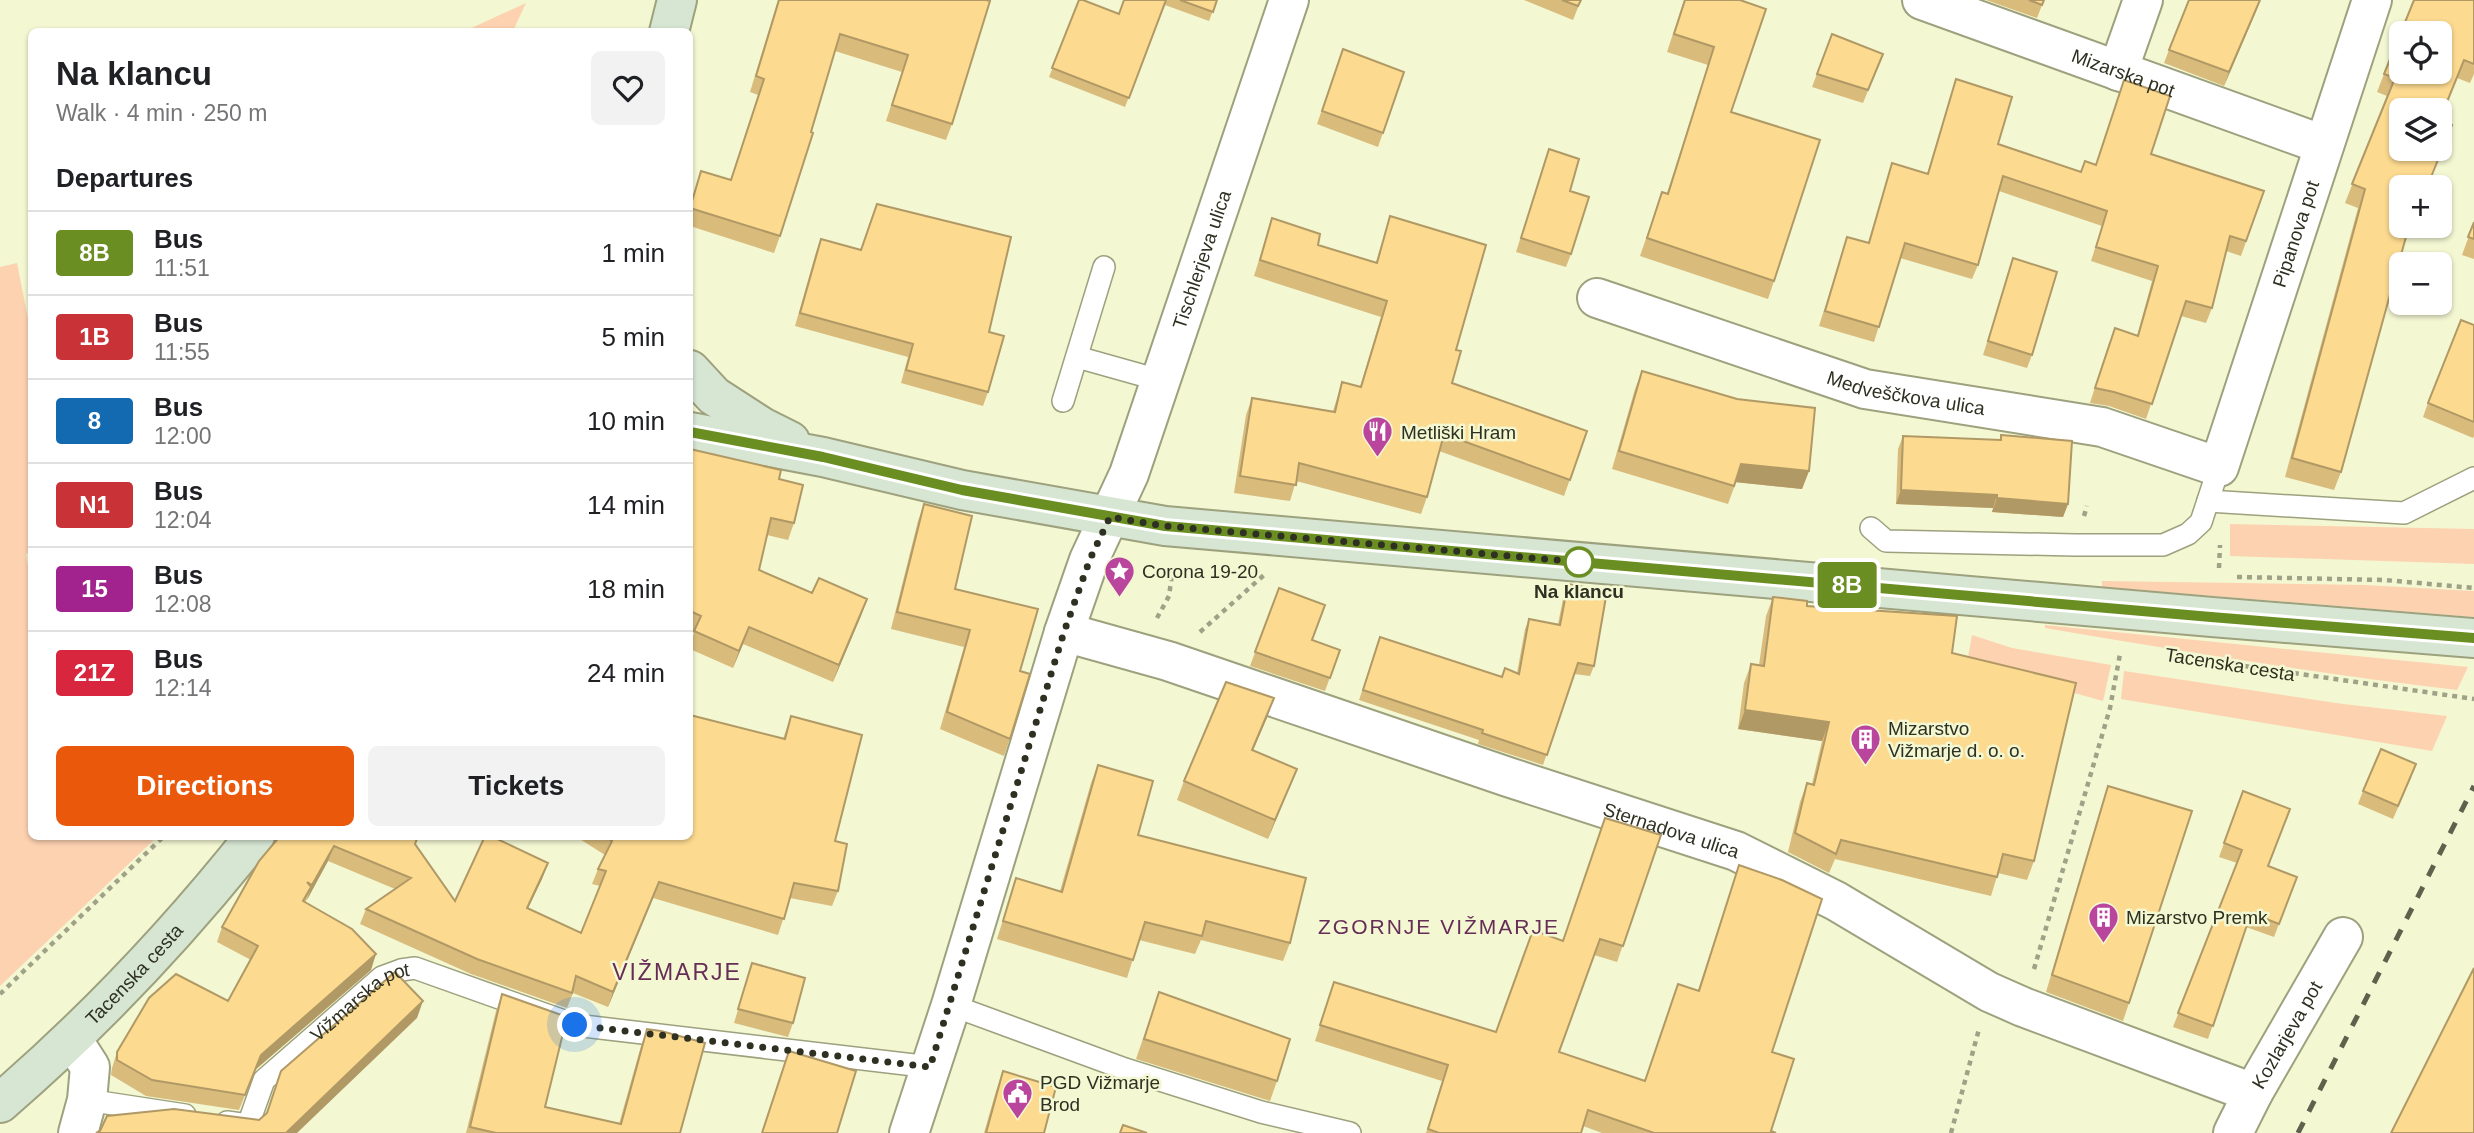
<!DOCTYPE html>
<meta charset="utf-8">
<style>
body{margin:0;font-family:Arial,sans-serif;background:#f2f2f2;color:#202124;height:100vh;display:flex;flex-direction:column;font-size:26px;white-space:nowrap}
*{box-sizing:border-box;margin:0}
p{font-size:23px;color:#757577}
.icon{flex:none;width:38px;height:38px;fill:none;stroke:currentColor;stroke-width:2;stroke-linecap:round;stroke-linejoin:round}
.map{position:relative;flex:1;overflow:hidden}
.panel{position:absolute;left:28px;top:28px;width:665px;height:812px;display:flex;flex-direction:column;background:#fff;border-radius:10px;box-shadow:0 2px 5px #0004}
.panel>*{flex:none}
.badge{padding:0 14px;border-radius:5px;font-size:24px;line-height:46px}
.fabs{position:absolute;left:2389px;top:21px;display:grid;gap:14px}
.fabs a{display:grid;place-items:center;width:63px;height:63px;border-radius:10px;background:#fff;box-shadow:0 2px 5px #0004;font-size:35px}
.you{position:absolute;width:35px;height:35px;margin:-18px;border:5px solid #fff;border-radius:50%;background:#1a73e8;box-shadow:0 0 0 10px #1a73e833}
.map>.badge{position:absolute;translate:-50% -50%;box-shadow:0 0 0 4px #fff}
h2{padding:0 28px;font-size:26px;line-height:63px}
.round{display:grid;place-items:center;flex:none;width:74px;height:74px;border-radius:10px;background:#f2f2f2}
.headline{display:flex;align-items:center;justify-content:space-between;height:119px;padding:0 28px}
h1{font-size:33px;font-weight:700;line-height:52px}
.button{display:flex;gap:14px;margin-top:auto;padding:14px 28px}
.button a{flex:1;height:80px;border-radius:10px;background:#ea580c;color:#fff;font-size:28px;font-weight:700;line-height:80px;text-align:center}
.button a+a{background:#f2f2f2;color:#202124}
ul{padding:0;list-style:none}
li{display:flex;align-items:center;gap:21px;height:84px;padding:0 28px;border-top:2px solid #e0e0e0}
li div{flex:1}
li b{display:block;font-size:26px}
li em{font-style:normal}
li .badge{min-width:77px;font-weight:700;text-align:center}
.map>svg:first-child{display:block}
.green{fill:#fdd2b1}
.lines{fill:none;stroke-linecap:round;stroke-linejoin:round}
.lane-casing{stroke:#9da17e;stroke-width:24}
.street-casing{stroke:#9da17e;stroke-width:42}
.secondary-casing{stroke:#9da17e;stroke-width:42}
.path{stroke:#9fa287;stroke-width:4.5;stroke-dasharray:5 5;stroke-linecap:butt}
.lane{stroke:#fff;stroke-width:21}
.street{stroke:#fff;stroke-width:38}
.secondary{stroke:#d6e6d2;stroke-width:38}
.rail{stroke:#5f614d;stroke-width:5;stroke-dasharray:12 12;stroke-linecap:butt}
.wall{fill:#d9bb7c}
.shaded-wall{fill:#b09965}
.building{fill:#fcda90;stroke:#b09965;stroke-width:2;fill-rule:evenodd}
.line-casing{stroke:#fff;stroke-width:16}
.line{stroke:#6b8e23;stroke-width:10}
.walk{stroke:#2e3021;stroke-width:7;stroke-dasharray:0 12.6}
.stop-dot{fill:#fff;stroke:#6b8e23;stroke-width:3.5}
.labels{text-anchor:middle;stroke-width:5;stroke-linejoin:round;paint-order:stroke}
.street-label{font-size:19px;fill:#2e3021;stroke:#f3f7d2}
.poi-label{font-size:19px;fill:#2e3021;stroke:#f3f7d2;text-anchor:start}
.stop-label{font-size:19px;font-weight:bold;fill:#2e3021;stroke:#f3f7d2}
.neighbourhood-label{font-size:21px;letter-spacing:2px;fill:#662d57;stroke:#f3f7d2}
.quarter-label{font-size:23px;letter-spacing:2px;fill:#662d57;stroke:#f3f7d2}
</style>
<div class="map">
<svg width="2474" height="1133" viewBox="0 0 2474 1133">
<rect width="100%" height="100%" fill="#f3f7d2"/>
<path class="green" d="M526,3L513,31H465Z
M17,263L31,334L32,552L26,554L29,573H32V836L157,837L0,986V267Z
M2230,524L2474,529V564L2230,556Z
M2102,581L2364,585L2474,591V617L2102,587Z
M2045,625L2468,667L2457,690C2319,674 2182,651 2045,628Z
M1972,635L2012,648L2111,665L2103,701L1967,663Z
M2124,671L2343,704L2447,716L2432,751L2121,699Z"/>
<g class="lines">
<defs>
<g id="lane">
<path d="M1077,357L1159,380"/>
<path d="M1063,401L1104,267"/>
<path d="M2208,501L2404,513L2474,478"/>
<path d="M1871,528L1886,541L2075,545H2163L2188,534L2201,522L2219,467"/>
<path d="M951,1005L1125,1069L1261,1112L1350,1133"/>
<path d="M87,1100L185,1115"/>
<path id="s1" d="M227,1122L248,1125L264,1080L382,977L401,970L415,968L575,1025L931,1067"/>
</g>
<g id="street">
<path id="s2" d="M1922,0L2324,145"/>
<path d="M2118,71L2143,0"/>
<path id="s3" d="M1597,298L1865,389L2102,427L2219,467L2372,0"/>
<path id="s4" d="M1064,632L1168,661L1508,777L1736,851L1836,901L1989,992L2023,1007L2253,1093"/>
<path d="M72,1039L90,1067L87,1100L78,1133"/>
<path id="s5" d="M909,1133L951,1005L1064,632L1089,560L1129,474L1289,0"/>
<path id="s6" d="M2233,1133L2253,1093L2343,937"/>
</g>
<g id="secondary">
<path d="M669,32L677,0"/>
<path d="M690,370L714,396L762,427L790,441"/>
<path d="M690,432L823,457L962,490L1165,526L2212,617L2474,638"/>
<path id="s7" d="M0,1103C94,1022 178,933 255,836"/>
</g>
</defs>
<use href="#lane" class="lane-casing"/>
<use href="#street" class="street-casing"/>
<use href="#secondary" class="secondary-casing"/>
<path class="path" d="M2084,516L2087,506
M2219,568L2220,545
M2237,577L2385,580L2474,588
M1157,618L1169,596L1173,567
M1200,632L1264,575
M2175,656L2474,699
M2034,969L2110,708L2120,654
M0,994L164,836
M1951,1133L1979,1029"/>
<use href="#lane" class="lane"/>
<use href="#street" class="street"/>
<use href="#secondary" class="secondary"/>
<path class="rail" d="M2298,1133L2474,786"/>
</g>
<path class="wall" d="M778,0H986L952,124L946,140L886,121L902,72L835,51L780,236L774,253L690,226V205L701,171L731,180L758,95L750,92Z
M1079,0L1119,14L1124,0H1217L1209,21L1165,5L1125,107L1049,77Z
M1524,0H1581L1573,20Z
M1684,0H1740L1731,112L1774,281L1768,299L1640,256L1662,192L1667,193L1708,65L1667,52Z
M1986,0H2044L2037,18Z
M2474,0V74L2470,83L2457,78L2440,120L2452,125L2446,143L2401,226H2412L2410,229L2408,228L2341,472L2334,490L2285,477L2358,208L2345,203L2387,96L2377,92L2384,74Z
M2257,9L2224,86L2164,63L2169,50Z
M1832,34L1883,54L1863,103L1812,87Z
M1343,49L1404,72L1378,147L1317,124Z
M1956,79L1998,144L2081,172L2096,164L2151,154L2264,191L2241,256L2226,251L2212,308L2206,323L2181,316L2146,419L2109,406L2090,403L2109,343L2137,336L2152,281L2091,261L2102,226L1999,191L1978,265L1972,279L1900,258L1874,342L1819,326L1847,237L1868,243L1892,163L1927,174Z
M1549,149L1570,191L1571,254L1566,267L1516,252Z
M1390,216L1456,350L1452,383L1587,431L1564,496L1439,451L1427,497L1421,514L1296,481L1290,501L1234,493L1246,415L1252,398L1333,411L1342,382L1360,387L1381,317L1254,276L1272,218L1318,245L1376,262Z
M2474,222V259L2462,255Z
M821,239L989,332L988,392L983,406L901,383L908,357L795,326L816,252Z
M2013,258L2032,355L2027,368L1983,355Z
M2474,325V436L2473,438L2423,417L2428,403Z
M1642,371L1809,471L1802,489L1736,482L1728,504L1612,469L1635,389Z
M2001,435L2068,504L2063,517L1992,512L1993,508L1896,504L1898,449L1903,436L2000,440Z
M690,449L779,479L794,523L788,540L767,535L759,570L812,593L867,599L833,682L743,644L733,668L690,649V645L694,633L690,631Z
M924,504L1010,739L1004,756L940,729L964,647L891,629L918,521Z
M1568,584L1594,666L1590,676L1574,674L1543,765L1478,744L1479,740L1359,700L1380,637L1502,677L1517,673L1525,629L1529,619L1558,624L1564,594Z
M1279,588L1312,640L1340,650L1325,691L1250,666Z
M1773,597L1807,606L1952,653L2034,861L2027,880L1998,873L1991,896L1835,859L1829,873L1788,852L1800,802L1807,783L1812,784L1822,741L1738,729L1744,683L1751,664L1759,665L1766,616Z
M1274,698L1253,750L1289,788L1268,839L1177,800L1184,781Z
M791,716L835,841L838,891L832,906L790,898L778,935L653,898L608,1007L573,993L567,1008L471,974L360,924L366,909L395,889L328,861L305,903L371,970L255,1070L239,1110L146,1096L111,1075L112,1068L117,1052L228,1001L251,960L217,942L222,927L280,836L415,844L455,901L548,863L542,879L528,908L581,933L600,886L592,884L598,869L605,855L575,836H690L783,739Z
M1098,765L1138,835L1290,943L1283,961L1201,940L1195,954L1139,940L1127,978L997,939L1016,878L1060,891L1091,783Z
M2411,778L2393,819L2358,804L2363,791Z
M2108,786L2129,1003L2123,1021L2046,992L2102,804Z
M2243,791L2269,866L2297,877L2274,937L2246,927L2208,1039L2173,1027L2237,863L2219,857Z
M1661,835L1617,962L1594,955L1559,1052L1645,1081L1698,990L1739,865L1772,1052L1771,1131L1776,1133H1602L1583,1126L1581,1133H1426L1442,1081L1315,1041L1334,982L1496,1032L1563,941Z
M752,963L793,1023L788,1037L734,1023Z
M1159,992L1277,1081L1270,1101L1136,1059Z
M502,994L545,1107L619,1124L641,1046L647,1029L680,1133H466L496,1011Z
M1003,1071L1044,1133H984L996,1091Z"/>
<path class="shaded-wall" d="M2260,0L2257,9L2224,86L2229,72Z
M1741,464L1809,471L1802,489L1734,482Z
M1901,490L1997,495L1993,508L1896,504Z
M1997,498L2068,504L2063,517L1992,512Z
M867,599L861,616L833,682L839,665Z
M749,627L743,644L733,668L739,651Z
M1274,698L1267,718L1245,769L1252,750Z
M1745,710L1829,722L1822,741L1738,729Z
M1297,769L1289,788L1268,839L1275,820Z
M334,846L328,861L307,900L312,885Z
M548,863L542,879L521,923L527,908Z
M659,882L653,898L608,1007L613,992Z
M376,954L371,970L255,1070L239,1110L261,1055Z
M423,1001L417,1018L297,1133H286Z"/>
<path class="building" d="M779,0H986L990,1L952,124L892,105L908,55L840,34L811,132L813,133L780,236L690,208L701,171L731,180L764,79L756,76Z
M1079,0H1083L1119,14L1124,0H1166L1129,98L1052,68Z
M1180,0H1217L1213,12Z
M1562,0H1581L1578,6Z
M1685,0H1740L1766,9L1731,112L1820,140L1774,281L1647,238L1662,192L1668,194L1714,47L1674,34Z
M2029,0H2044L2042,5Z
M2189,0H2260L2229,72L2169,50Z
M2414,0H2474V64L2464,60L2440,119V110H2401V149H2440V119L2452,125L2427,187H2401V226H2409L2341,472L2292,458L2365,189L2352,184L2395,78L2384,74ZM2401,33H2440V72H2401Z
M1832,34L1883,54L1868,90L1817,74Z
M1343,49L1404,72L1383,133L1322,111Z
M1956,79L2012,97L1998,144L2081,172L2085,161L2096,165L2124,80L2170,96L2151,154L2264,191L2246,241L2230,236L2212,308L2186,301L2152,404L2114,392L2095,388L2115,328L2138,336L2158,266L2096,247L2107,211L2003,176L1978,265L1905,243L1879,327L1825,311L1847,237L1869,243L1892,163L1928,174Z
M1549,149L1579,159L1570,191L1589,197L1571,254L1521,238Z
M877,204L1011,237L989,332L1004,336L988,392L906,370L913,344L800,313L821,239L861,250Z
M1390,216L1486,245L1456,350L1461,351L1452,383L1587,431L1570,480L1444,434L1427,497L1299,463L1296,485L1240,476L1252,398L1335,412L1342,382L1361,387L1387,301L1260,260L1272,218L1320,234L1318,245L1377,263Z
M2474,222V239L2468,237Z
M2013,258L2057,272L2032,355L1988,341Z
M2461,320L2474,325V422L2428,403Z
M1642,371L1737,399L1815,408L1809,471L1741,464L1734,486L1619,451Z
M2001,435L2072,441L2068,504L1997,498V495L1901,490L1903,436L2001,440Z
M690,449L781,470L779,479L803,485L794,523L771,518L759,570L812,593L819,578L867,599L839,665L749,627L739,651L694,631L701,616L690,611Z
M924,504L972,516L955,589L1038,609L1020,671L1030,674L1010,739L947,712L970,630L897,612Z
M1568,584L1607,591L1594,666L1578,663L1547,755L1482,733L1483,730L1363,690L1380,637L1502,677L1505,668L1519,674L1529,619L1560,625Z
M1279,588L1325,605L1312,640L1340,650L1330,678L1255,652Z
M1773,597L1807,601V606L1957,616L1952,653L2076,683L2034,861L2003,854L1997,877L1841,840L1836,854L1795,833L1807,783L1814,785L1829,722L1745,710L1751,664L1764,666Z
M1226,682L1274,698L1252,750L1297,769L1275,820L1184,781Z
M690,715L785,739L791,716L862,735L835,841L847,844L838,891L794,883L784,919L659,882L613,992L576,976L572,993L477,959L366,909L411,878L334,846L312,885L307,882L311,887L303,901L352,929L376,954L261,1055L245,1095L152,1080L117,1060V1052L149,998L176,974L228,1001L258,946L222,927L259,861L280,836H418L415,844L455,901L485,836H491L548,863L527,908L581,933L606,871L598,869L612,841L605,836H690Z
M2381,749L2416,764L2398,806L2363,791Z
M1098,765L1153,781L1138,835L1306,878L1290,943L1206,921L1202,936L1145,922L1133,960L1003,921L1016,878L1062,892Z
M2108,786L2192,811L2129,1003L2052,975Z
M2243,791L2290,809L2268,866L2297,877L2279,924L2251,913L2213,1026L2178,1013L2242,850L2224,843Z
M1605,818L1661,835L1623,946L1600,939L1559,1052L1645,1081L1678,984L1699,991L1739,865L1782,880L1822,899L1772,1052L1794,1059L1771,1131L1776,1133H1654L1588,1110L1581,1133H1439L1428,1129L1448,1065L1320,1025L1334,982L1496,1032L1533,930L1563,941Z
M752,963L805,978L793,1023L738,1009Z
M2474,968V1133H2391Z
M395,972L423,1001L286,1133H96L100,1131L107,1116L174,1109L259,1120L267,1113L281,1071Z
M1159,992L1290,1039L1277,1081L1144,1039Z
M502,994L567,1017L545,1107L621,1124L647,1029L661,1031L705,1043L680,1133H496L470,1127Z
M789,1051L856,1071L837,1133H762Z
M1003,1071L1056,1087L1044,1133H986Z
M1123,1125L1147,1133H1120Z"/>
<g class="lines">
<defs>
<path id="line" d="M690,432L823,457L962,490L1165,526L2211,617L2474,638"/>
</defs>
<use href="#line" class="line-casing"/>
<use href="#line" class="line"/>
<path class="walk" d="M575,1025L930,1067L1064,632L1090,559L1110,517L1165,526L1579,562"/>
</g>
<defs>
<symbol id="restaurant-pin" viewBox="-11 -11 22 30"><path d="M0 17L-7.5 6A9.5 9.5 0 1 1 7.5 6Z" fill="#b9459d" stroke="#f3f7d2"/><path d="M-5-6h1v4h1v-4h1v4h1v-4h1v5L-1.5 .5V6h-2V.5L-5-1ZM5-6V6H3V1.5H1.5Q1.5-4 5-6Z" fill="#fff"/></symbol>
<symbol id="sight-pin" viewBox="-11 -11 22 30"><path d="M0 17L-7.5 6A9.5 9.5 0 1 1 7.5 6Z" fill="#b9459d" stroke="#f3f7d2"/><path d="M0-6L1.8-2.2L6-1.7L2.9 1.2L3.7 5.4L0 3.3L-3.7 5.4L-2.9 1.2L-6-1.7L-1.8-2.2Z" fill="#fff"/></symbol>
<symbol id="building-pin" viewBox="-11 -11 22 30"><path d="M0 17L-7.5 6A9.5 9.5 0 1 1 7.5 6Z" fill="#b9459d" stroke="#f3f7d2"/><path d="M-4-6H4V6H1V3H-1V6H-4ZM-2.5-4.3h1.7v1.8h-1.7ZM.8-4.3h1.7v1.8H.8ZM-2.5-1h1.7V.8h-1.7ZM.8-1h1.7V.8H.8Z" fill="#fff"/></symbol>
<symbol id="civic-pin" viewBox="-11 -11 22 30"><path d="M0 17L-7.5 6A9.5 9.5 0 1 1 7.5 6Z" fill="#b9459d" stroke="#f3f7d2"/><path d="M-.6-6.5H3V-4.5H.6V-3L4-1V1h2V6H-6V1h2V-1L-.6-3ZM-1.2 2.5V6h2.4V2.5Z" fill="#fff"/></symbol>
</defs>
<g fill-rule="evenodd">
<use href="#restaurant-pin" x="1360" y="414" width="35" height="47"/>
<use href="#sight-pin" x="1102" y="554" width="35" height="47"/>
<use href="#building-pin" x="1848" y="722" width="35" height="47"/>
<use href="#building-pin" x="2086" y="900" width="35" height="47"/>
<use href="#civic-pin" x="1000" y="1076" width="35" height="47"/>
</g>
<circle class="stop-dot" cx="1579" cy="562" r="14"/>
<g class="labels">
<g class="street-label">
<text dy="7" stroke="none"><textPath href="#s2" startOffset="214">Mizarska pot</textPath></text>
<text dy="7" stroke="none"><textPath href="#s3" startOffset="892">Pipanova pot</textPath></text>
<text dy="7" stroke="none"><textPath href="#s5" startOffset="922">Tischlerjeva ulica</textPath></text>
<text dy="7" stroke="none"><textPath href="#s3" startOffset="324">Medveščkova ulica</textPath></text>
<text transform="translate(2230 664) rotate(9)" y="7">Tacenska cesta</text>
<text dy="7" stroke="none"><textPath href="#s4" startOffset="639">Sternadova ulica</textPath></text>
<text dy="7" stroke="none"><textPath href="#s7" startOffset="186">Tacenska cesta</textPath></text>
<text dy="7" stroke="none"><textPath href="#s1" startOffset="194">Vižmarska pot</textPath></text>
<text dy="7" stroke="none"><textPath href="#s6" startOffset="112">Kozlarjeva pot</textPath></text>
</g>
<g class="poi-label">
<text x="1401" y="439">Metliški Hram</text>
<text x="1142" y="578">Corona 19-20</text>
<text x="1888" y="735">Mizarstvo<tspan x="1888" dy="22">Vižmarje d. o. o.</tspan></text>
<text x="2126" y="924">Mizarstvo Premk</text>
<text x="1040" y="1089">PGD Vižmarje<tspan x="1040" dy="22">Brod</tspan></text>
</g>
<g class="stop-label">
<text x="1579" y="598">Na klancu</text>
</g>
<g class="neighbourhood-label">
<text x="1439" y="934">ZGORNJE VIŽMARJE</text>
</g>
<g class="quarter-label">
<text x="677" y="980">VIŽMARJE</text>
</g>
</g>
</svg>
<div class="fabs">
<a><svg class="icon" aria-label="locate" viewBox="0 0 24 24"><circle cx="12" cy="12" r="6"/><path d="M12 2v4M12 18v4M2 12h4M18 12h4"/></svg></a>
<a><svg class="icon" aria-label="layers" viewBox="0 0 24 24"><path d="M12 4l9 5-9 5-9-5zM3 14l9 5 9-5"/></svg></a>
<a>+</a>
<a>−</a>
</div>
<div class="you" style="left:575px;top:1025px"></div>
<b class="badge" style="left:1847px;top:585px;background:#6b8e23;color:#fff">8B</b>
<section class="panel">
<div class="headline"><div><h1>Na klancu</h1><p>Walk · 4 min · 250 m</p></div><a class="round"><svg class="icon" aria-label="heart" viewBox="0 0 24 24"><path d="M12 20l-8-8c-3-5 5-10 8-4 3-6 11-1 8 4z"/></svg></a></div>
<h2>Departures</h2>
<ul>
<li><span class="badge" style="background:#6b8e23;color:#fff">8B</span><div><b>Bus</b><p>11:51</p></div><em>1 min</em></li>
<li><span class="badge" style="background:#c93337;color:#fff">1B</span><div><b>Bus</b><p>11:55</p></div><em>5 min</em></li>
<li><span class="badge" style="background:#136ab0;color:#fff">8</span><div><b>Bus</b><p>12:00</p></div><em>10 min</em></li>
<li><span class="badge" style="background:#c93337;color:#fff">N1</span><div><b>Bus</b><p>12:04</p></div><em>14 min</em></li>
<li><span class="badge" style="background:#a2238e;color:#fff">15</span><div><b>Bus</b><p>12:08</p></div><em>18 min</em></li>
<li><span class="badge" style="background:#d7263d;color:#fff">21Z</span><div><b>Bus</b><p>12:14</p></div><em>24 min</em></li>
</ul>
<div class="button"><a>Directions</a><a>Tickets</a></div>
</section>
</div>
